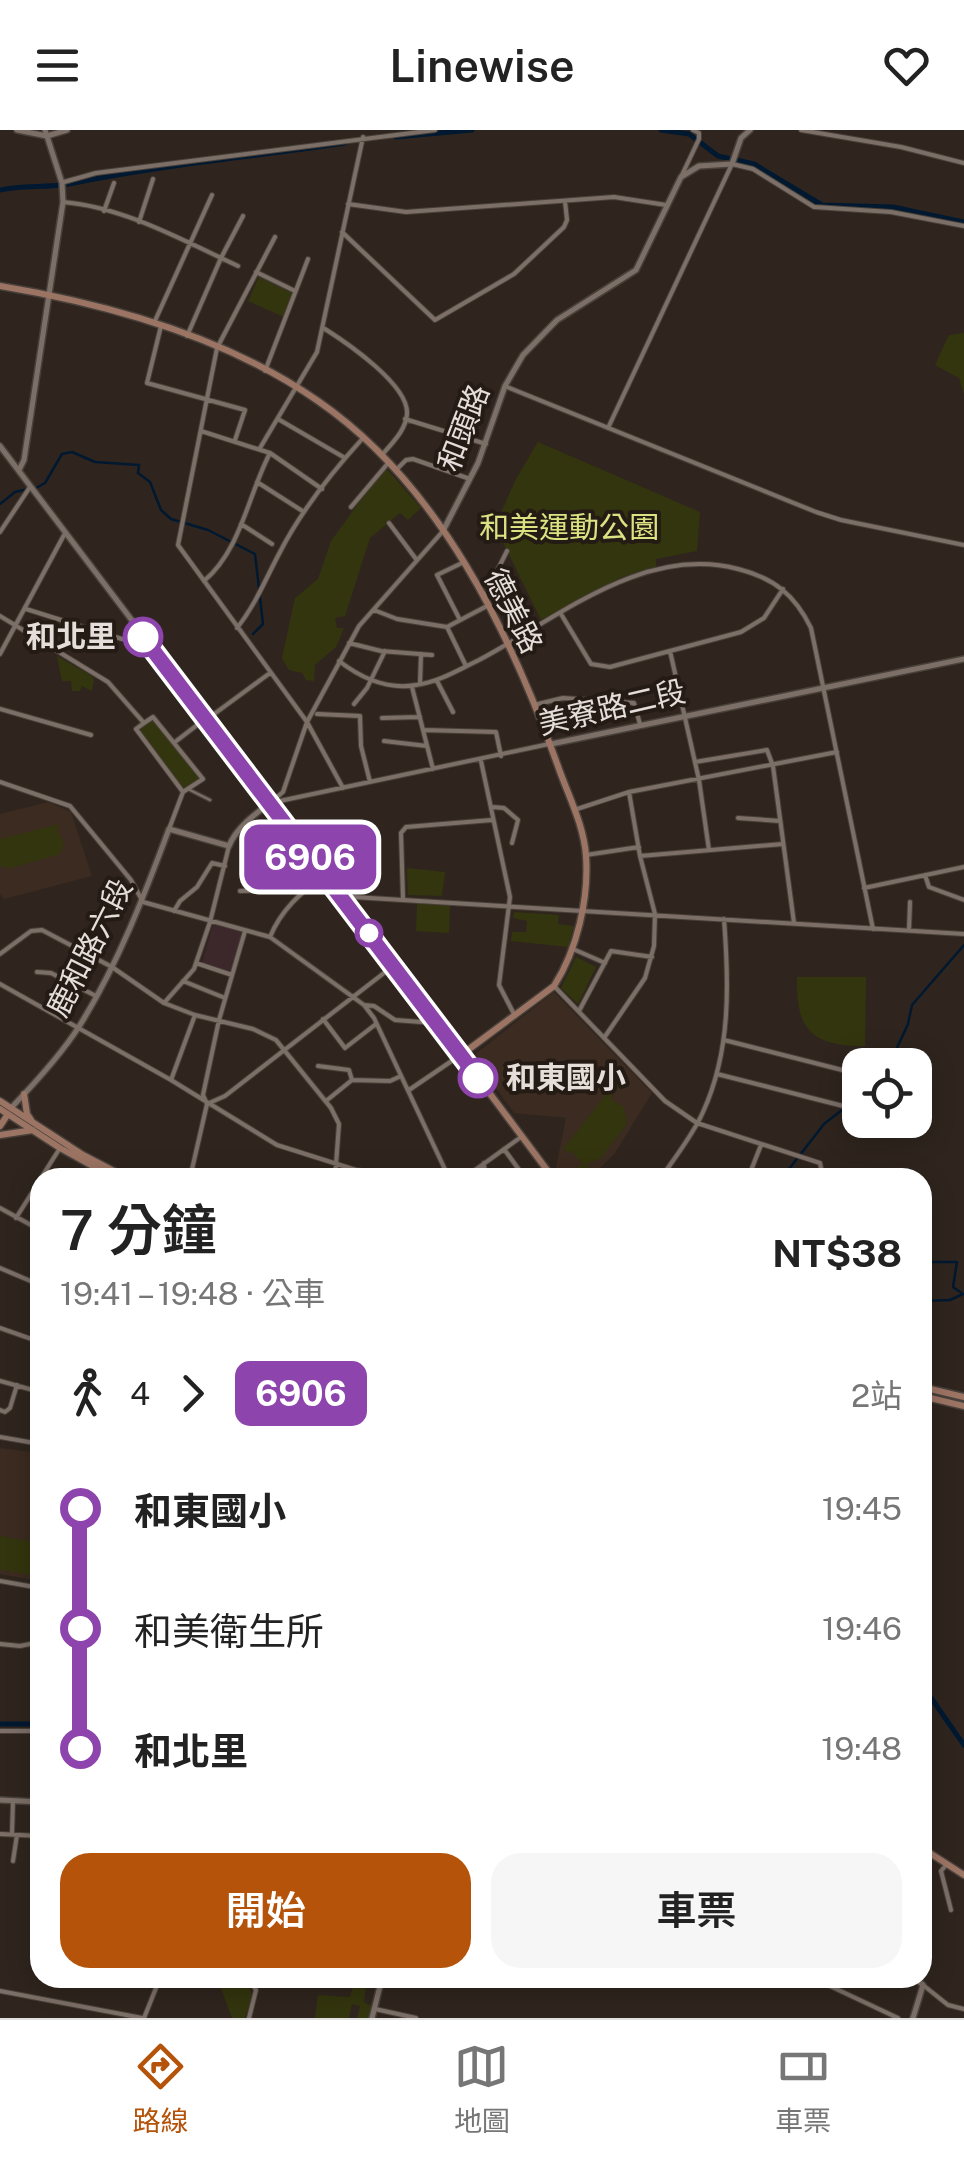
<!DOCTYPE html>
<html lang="zh-TW">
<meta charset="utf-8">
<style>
body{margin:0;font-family:"Public Sans","Noto Sans TC",sans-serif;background:#f6f6f6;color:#222;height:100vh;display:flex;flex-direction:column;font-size:38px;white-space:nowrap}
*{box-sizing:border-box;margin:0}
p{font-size:32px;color:#767676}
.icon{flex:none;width:55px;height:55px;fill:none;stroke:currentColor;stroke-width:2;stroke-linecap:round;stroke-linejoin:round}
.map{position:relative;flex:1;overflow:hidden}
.panel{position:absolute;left:30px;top:1038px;width:902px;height:820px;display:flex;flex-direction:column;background:#fff;border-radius:30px;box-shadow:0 5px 25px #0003}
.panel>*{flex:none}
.badge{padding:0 20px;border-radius:15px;font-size:35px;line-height:65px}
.buttons{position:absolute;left:842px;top:918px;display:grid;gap:20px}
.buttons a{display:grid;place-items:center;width:90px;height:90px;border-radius:20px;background:#fff;box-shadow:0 5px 25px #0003;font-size:50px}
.map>.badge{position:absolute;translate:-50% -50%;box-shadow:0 0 0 5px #fff}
.legs{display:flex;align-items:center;gap:15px;height:110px;padding:0 30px;font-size:32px}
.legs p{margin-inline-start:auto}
.overview{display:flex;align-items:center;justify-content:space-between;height:170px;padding:0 30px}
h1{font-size:55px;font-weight:600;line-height:75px}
.button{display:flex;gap:20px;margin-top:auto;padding:20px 30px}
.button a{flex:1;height:115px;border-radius:30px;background:#b45309;color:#fff;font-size:40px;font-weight:600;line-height:115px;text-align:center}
.button a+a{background:#f6f6f6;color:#222}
ul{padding:0 30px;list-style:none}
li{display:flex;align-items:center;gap:35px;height:120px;font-size:38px}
li i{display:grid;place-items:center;width:15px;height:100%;margin:0 12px;background:currentColor}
li i::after{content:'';width:25px;height:25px;margin:-12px;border:8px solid;border-radius:50%;background:#fff}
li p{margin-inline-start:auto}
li:first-child i{background:linear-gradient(#0000 50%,currentColor 0)}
li:last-child i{background:linear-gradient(currentColor 50%,#0000 0)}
header{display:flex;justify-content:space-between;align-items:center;height:130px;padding:0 30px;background:#fff;font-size:45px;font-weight:600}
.tab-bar{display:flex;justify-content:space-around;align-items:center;height:140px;border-top:2px solid #e0e0e0;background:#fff;font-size:28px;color:#767676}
.tab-bar a{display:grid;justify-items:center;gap:5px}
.tab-bar .active{color:#b45309}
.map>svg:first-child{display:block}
.commercial{fill:#3c282a}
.education{fill:#3b2b20}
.green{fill:#33350e}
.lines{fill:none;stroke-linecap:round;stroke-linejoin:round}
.stream{stroke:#001930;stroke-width:2.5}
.canal{stroke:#001930;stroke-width:5}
.river{stroke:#001930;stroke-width:9}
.pedestrian-casing{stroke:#48403a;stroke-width:5}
.minor-casing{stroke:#48403a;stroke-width:6}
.tertiary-casing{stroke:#48403a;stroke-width:8}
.secondary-casing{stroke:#48403a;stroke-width:9}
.pedestrian{stroke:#7c6f67;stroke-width:2.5}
.minor{stroke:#7c6f67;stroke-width:4}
.tertiary{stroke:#7c6f67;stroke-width:5}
.secondary{stroke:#9c7464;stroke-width:6}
.line-1-casing{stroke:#fff;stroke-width:22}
.line-1{stroke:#8e44ad;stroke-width:15}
.stop-1-dot{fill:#fff;stroke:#8e44ad;stroke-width:5}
.labels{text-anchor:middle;stroke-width:8;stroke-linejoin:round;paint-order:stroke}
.street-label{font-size:30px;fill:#e5ddd9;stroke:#251b15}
.park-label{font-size:30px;fill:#dae281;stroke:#251b15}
.stop-label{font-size:30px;font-weight:bold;fill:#e5ddd9;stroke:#251b15;text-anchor:end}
</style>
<header><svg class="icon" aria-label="menu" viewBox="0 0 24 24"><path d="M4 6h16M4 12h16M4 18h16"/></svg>Linewise<svg class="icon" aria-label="heart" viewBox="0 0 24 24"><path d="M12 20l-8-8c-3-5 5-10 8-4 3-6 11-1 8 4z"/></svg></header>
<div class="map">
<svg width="964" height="1888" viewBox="0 0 964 1888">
<rect width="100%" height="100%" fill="#2f251e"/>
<path class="commercial" d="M213,795L245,802L231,842L202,833Z"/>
<path class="education" d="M48,672L71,682L92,746L4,769L0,764V684Z
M554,862L652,963L615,1023L591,1047H560L555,1042L566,988L514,983L473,926Z
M0,1318L40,1323V1451L0,1444Z"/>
<path class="green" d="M259,147L292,163L284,187L248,171Z
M964,203V264L959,248L935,235L949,205Z
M538,312L700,382L697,421L656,429V438L622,447L541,490L495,396L516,349Z
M385,337L421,378L408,390L400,383L370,408L345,486L335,488L337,498H344L336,517L315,535L314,551L306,550L302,543L289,540L282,528L295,468L318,449L331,411Z
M57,526L92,546L94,549L92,561L82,556L80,561H72L71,551H62Z
M154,589L201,648L185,661L139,600Z
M59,694L57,700L64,713L60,724L11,738L0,736V709Z
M407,738L445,742L442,766L408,765Z
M417,774L450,775L449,803L416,801Z
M514,782L559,785L558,794L574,796L568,817L511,811L512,802H526L527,791L513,788Z
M576,827L596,837L578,874L561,858Z
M797,847H866L865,916C811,916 796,900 797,847Z
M534,931L578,934L576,955L532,953Z
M616,952L621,955L610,969L624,977L627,994L600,1029L586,1034L593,1042L587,1047H567L582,1033L571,1021L568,1023L563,1019Z
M0,1406L40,1413V1446L0,1440Z
M229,1848H246L252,1866L245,1888H232L221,1858Z
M354,1854L366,1856L364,1872L371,1876L368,1888H357L360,1876L352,1874L349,1888H315L318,1865L350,1867Z"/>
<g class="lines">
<path class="stream" d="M36,358L45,353L62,324L72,322L95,332L139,335L138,343L150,352L161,380L171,389L208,400L255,424L263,494L253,504
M0,374L15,362L28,359
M889,935L908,894L912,875L964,815
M782,1048L824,994L860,966
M922,1132H957L953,1157L963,1164
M922,1171L950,1170L963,1164"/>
<path class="canal" d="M661,0L689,4L718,26L754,34L822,75L893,77L964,92
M396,7L472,0
M0,60C23,55 46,58 69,54C160,35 253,27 345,13
M922,1555L964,1615
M0,1594H40"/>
<path class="river" d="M37,0H38"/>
<defs>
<path id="pedestrian" d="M190,660L210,670"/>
<path id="minor" d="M801,0L901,17L964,33
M681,47L699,9V3L693,0
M64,52L96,43L435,0
M63,72C124,77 184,111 238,136
M348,74L406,82L614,67L666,75
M104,81L114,53
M139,92L153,49
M342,102L435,190L514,144L564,97L567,90L565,71
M275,107L217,218L178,415L307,592L343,658
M256,142L293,160
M154,193L212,65
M161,196L147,253L245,280L235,310
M325,199C347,213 409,255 407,284C406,300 392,313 382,325
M187,206L221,128L243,86
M265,241L308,129
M507,257L816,382L841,390L964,415
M278,289L345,328
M405,289L486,314
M608,298L732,34L753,39L814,77L891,82L964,96
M201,301L270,323L322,359
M260,318L317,222L363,7
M397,339L406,330L413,329L470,349
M257,352L304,382
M351,377L389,332
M389,393L416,429
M241,394L272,414
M0,402L30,357
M204,451C241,420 248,365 270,323
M485,465L507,421
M26,479L122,509
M374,480L397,489L447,497
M561,484L591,534L610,537L741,502L764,488L783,459
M0,486L108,552L144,593
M460,490L437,445L462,433
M237,498C256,474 266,448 280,422C301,381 332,342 363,308
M349,513L381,521L432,525
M670,521L699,650L709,720
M0,524L64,405
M339,531C361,548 387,560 416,555C439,552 458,540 479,530C557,489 643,414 738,439C774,448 795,465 811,498L873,799
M466,536L447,497L487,476
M437,551L453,582
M420,554L421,524
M412,557L433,639
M354,574L367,558L385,521
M534,575L563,568L634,573L640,594
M0,579L91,605
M317,584L360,586L361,616L370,652
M382,588L420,587
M206,590L270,543
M144,593L153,587L203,649L183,662
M144,593L136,599L183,662
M423,600L496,602L501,626
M384,611L427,616
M175,612L205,589
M481,631L510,767L499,855L515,886
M695,632L767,620L773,636L794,793
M0,652L70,676L131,750L143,772L270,807L364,875L374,888L449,1048
M271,672L283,662L307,592L359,496L443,401
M275,672L549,614
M492,677L504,678L518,690L512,713
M574,680L629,662L837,622
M738,688L780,691
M169,699L183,662
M586,725L639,717
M640,726L783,714
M925,745L929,757L964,770
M864,758L964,737
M240,761L306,759
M403,769L401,703L406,697L492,690
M345,771L353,767L964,804
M174,781L180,771L197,757L212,733L225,736
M909,800L910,772
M270,807C281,780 301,762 324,746
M573,819L605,833
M0,824L31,801L42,800L112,837L164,873L195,885L253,899L276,910L331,978L339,994L335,1048
M196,833L232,845
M37,842L51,843L96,866
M183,851L225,868
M0,854L171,950L277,1015L356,1040L404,1048
M554,856L665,971L697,993L820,1033L823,1048
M164,873L194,839L210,792L229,716
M364,875L374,876L395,890L434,893
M579,881L611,821L652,827
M323,889L345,918L376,894
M604,908L645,848L654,816L655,784L640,726L629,662
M318,936L349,940L352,950
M717,944L851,978L857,950L854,943L724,910
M171,950L195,885
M352,950L390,951L401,946
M409,960L459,926
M326,971L352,950
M207,974L225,966L393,836
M504,1019L525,1048
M484,1033L485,1048
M41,1048L60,1018
M190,1048L207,974L203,965L219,890L245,801
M464,1048L521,1007
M661,1048C675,1027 693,1005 703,982C731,921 729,854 724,789
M748,1048L761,1015
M0,1078L40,1100
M16,1088L40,1050
M0,1138L40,1155
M0,1198L40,1212
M0,1251L40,1262
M0,1280L5,1282L10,1278L17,1255
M0,1307L40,1314
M0,1451L40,1458
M0,1514L20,1516L40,1512
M0,1601H40
M922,1667L926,1665
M0,1704L40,1706
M12,1704L13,1671
M13,1731L17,1705
M947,1734L941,1741L951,1780
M249,1848L256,1860L249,1888
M813,1848L898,1888
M923,1855L948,1875L964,1879
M0,1861L142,1888
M375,1879L416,1888
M144,1888L160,1848"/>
<path id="tertiary" d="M17,0L47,6L67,0
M0,316L461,925
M19,340L24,330L63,72L62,53L45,0
M443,401L478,333L505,256L523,225L557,190L636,140L681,47L699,36L732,34L741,8L750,0
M551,614L964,529
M11,978C35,953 62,924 80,895C118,834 144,766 169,699L229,716C236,698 255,684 270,673
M0,1670L40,1672
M372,1888L382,1848
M913,1888L923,1855L915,1848"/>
<path id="secondary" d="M0,156C107,174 228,208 318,271C440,355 511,504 559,639C569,667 584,696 586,726C589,769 577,820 554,856L461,925L553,1048
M24,964L27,984L31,990
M0,971L83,1025L127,1048
M0,979L60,1018L114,1048
M0,996L8,984
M0,1005L33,1000
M922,1257L964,1267
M922,1266L964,1276
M922,1718L964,1745"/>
</defs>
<use href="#pedestrian" class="pedestrian-casing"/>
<use href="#minor" class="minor-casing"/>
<use href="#tertiary" class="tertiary-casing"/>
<use href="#secondary" class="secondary-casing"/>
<use href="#pedestrian" class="pedestrian"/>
<use href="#minor" class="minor"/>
<use href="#tertiary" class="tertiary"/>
<use href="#secondary" class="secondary"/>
</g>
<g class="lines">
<defs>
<path id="line-1" d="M143,507L478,948"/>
</defs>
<use href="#line-1" class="line-1-casing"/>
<use href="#line-1" class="line-1"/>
</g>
<g class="stop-1-dot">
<circle cx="143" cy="507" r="18"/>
<circle cx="369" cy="803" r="12"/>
<circle cx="478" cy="948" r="18"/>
</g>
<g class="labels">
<g class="street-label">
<text transform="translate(464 298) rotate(-69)" y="10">和頭路</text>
<text transform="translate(513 481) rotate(63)" y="10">德美路</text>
<text transform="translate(612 578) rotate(-13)" y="10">美寮路二段</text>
<text transform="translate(90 818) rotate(-63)" y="10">鹿和路六段</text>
</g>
<g class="park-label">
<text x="569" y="408">和美運動公園</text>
</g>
<g class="stop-label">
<text x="116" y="517">和北里</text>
<text x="506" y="958" text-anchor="start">和東國小</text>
</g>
</g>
</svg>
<div class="buttons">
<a><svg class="icon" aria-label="locate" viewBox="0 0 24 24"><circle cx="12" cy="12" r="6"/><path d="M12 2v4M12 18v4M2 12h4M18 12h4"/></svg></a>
</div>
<b class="badge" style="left:310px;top:727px;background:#8e44ad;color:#fff">6906</b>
<section class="panel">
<div class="overview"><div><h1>7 分鐘</h1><p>19:41 – 19:48 · 公車</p></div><b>NT$38</b></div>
<div class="legs"><svg class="icon" aria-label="walk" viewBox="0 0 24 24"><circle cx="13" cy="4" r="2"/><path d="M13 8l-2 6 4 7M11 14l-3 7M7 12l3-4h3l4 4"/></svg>4<svg class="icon" aria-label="forward" viewBox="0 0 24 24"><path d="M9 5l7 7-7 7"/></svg><b class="badge" style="background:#8e44ad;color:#fff">6906</b><p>2站</p></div>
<ul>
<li><i style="color:#8e44ad"></i><b>和東國小</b><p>19:45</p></li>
<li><i style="color:#8e44ad"></i><span>和美衛生所</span><p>19:46</p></li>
<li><i style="color:#8e44ad"></i><b>和北里</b><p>19:48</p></li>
</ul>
<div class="button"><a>開始</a><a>車票</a></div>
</section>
</div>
<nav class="tab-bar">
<a class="active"><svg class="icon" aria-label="directions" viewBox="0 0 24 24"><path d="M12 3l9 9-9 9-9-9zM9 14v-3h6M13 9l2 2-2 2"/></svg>路線</a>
<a><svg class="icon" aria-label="map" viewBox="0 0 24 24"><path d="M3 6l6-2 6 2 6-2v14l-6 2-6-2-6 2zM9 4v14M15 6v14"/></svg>地圖</a>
<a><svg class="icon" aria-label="tickets" viewBox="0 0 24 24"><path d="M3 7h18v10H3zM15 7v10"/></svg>車票</a>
</nav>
